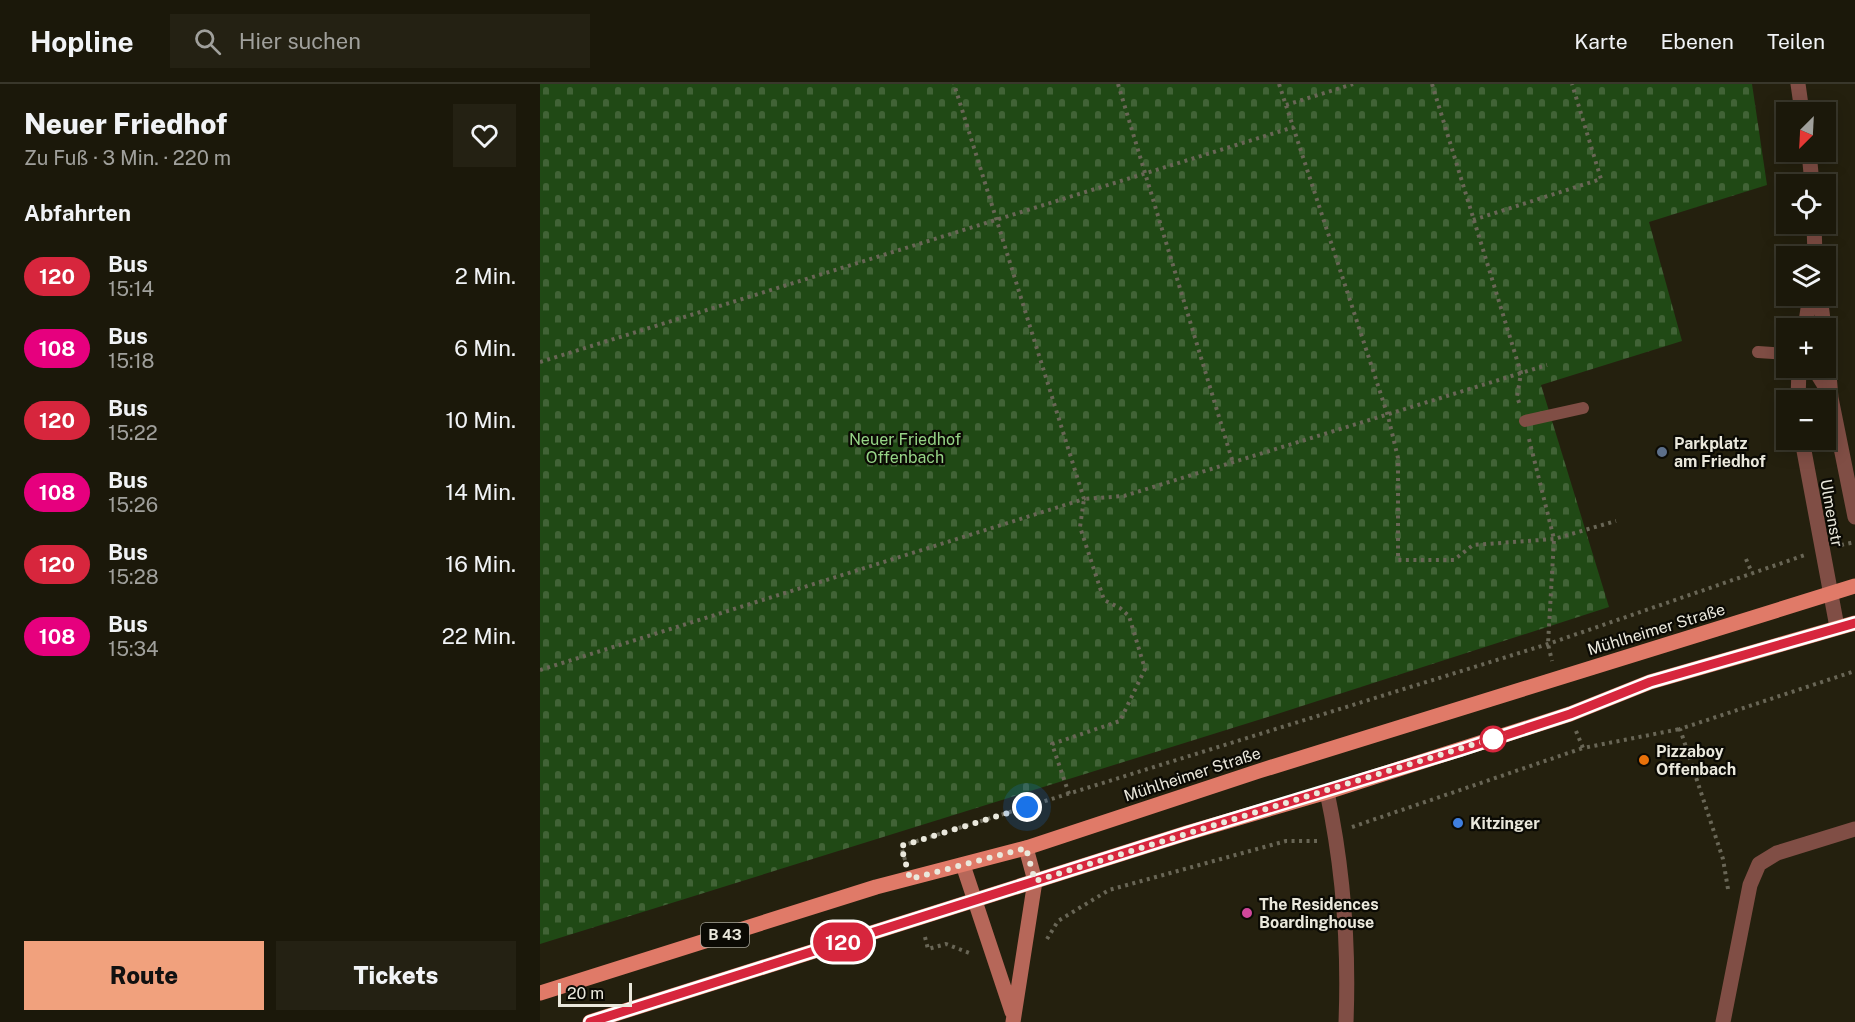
<!DOCTYPE html>
<html lang="de">
<meta charset="utf-8">
<style>
body{margin:0;font-family:"Public Sans",sans-serif;background:#242113;color:#f1f3f6;height:100vh;display:flex;flex-direction:column;font-size:22px;white-space:nowrap}
*{box-sizing:border-box;margin:0}
p{font-size:20px;color:#a0a09c}
.icon{flex:none;width:33px;height:33px;fill:none;stroke:currentColor;stroke-width:2;stroke-linecap:round;stroke-linejoin:round}
.map{position:relative;flex:1;overflow:hidden}
.sheet{display:flex;flex-direction:column;background:#1b180a;width:540px}
.sheet>*{flex:none}
.badge{padding:0 12px;border-radius:20px;font-size:21px;line-height:39px}
.needle{width:39px;rotate:204deg}
.buttons{position:absolute;left:1236px;top:18px;display:grid;gap:12px}
.buttons a{display:grid;place-items:center;width:60px;height:60px;border-radius:0px;background:#1b180a;box-shadow:0 3px 15px #0003,0 0 0 2px #39372b;font-size:30px}
.scale{position:absolute;left:18px;bottom:15px;width:74px;box-sizing:border-box;padding-left:6px;border:3px solid #eae8dc;border-top:0;font-size:16px;line-height:21px;white-space:nowrap;color:#eae8dc;-webkit-text-stroke:4px #0b0a04;paint-order:stroke}
.you{position:absolute;width:30px;height:30px;margin:-15px;border:4px solid #fff;border-radius:50%;background:#1a73e8;box-shadow:0 0 0 9px #1a73e833}
.map>.badge{position:absolute;translate:-50% -50%;box-shadow:0 0 0 3px #fff}
h2{padding:0 24px;font-size:22px;line-height:54px}
.round{display:grid;place-items:center;flex:none;width:63px;height:63px;border-radius:0px;background:#242113}
.head{display:flex;align-items:center;justify-content:space-between;height:102px;padding:0 24px}
h1{font-size:28px;font-weight:800;line-height:45px}
.action{display:flex;gap:12px;margin-top:auto;padding:12px 24px}
.action a{flex:1;height:69px;border-radius:0px;background:#f1a17d;color:#111;font-size:24px;font-weight:800;line-height:69px;text-align:center}
.action a+a{background:#242113;color:#f1f3f6}
ul{padding:0;list-style:none}
li{display:flex;align-items:center;gap:18px;height:72px;padding:0 24px}
li div{flex:1}
li b{display:block;font-size:22px}
li em{font-style:normal}
li .badge{min-width:66px;font-weight:700;text-align:center}
header{display:flex;align-items:center;gap:36px;box-sizing:border-box;height:84px;padding:0 30px;background:#1b180a;border-bottom:2px solid #39372b}
header strong{font-size:28px}
nav{display:flex;gap:33px;margin-inline-start:auto;font-size:21px}
.search{width:420px;height:54px;background:#242113;display:flex;align-items:center;gap:15px;box-sizing:border-box;padding:0 21px;border-radius:0px;color:#a0a09c;font-size:22px}
main{display:flex;flex:1;min-height:0}
.map>svg:first-child{display:block}
.cemetery{fill:url(#cemetery-stones)}
.lines{fill:none;stroke-linecap:round;stroke-linejoin:round}
.path{stroke:#696656;stroke-width:4;stroke-dasharray:3 4.5;stroke-linecap:butt}
.lane{stroke:#804e45;stroke-width:12}
.street{stroke:#804e45;stroke-width:15}
.secondary{stroke:#b66759;stroke-width:15}
.primary{stroke:#e07a68;stroke-width:15}
.line-casing{stroke:#fff;stroke-width:14}
.line{stroke:#d7263d;stroke-width:9}
.walk{stroke:#eae8dc;stroke-width:6;stroke-dasharray:0 10.8}
.service-dot{fill:#5c6f8a;stroke:#0b0a04;stroke-width:2}
.stop-dot{fill:#fff;stroke:#d7263d;stroke-width:3}
.food-dot{fill:#e8710a;stroke:#0b0a04;stroke-width:2}
.shop-dot{fill:#3f7fe0;stroke:#0b0a04;stroke-width:2}
.hotel-dot{fill:#d1479c;stroke:#0b0a04;stroke-width:2}
.labels{text-anchor:middle;stroke-width:4.5;stroke-linejoin:round;paint-order:stroke}
.shield{fill:#0b0a04;stroke:#a7a59b;stroke-width:1.5}
.shield-label{font-size:15px;font-weight:bold;fill:#eae8dc}
.park-label{font-size:16px;fill:#96d486;stroke:#0b0a04}
.poi-label{font-size:16px;font-weight:bold;fill:#eae8dc;stroke:#0b0a04;text-anchor:start}
.street-label{font-size:16px;fill:#eae8dc;stroke:#0b0a04}
</style>
<header>
<strong>Hopline</strong>
<div class="search"><svg class="icon" aria-label="search" viewBox="0 0 24 24"><circle cx="10" cy="10" r="6"/><path d="M15 15l6 6"/></svg>Hier suchen</div>
<nav><a>Karte</a><a>Ebenen</a><a>Teilen</a></nav>
</header>
<main>
<section class="sheet">
<div class="head"><div><h1>Neuer Friedhof</h1><p>Zu Fuß · 3 Min. · 220 m</p></div><a class="round"><svg class="icon" aria-label="heart" viewBox="0 0 24 24"><path d="M12 20l-8-8c-3-5 5-10 8-4 3-6 11-1 8 4z"/></svg></a></div>
<h2>Abfahrten</h2>
<ul>
<li><span class="badge" style="background:#d7263d;color:#fff">120</span><div><b>Bus</b><p>15:14</p></div><em>2 Min.</em></li>
<li><span class="badge" style="background:#e6007e;color:#fff">108</span><div><b>Bus</b><p>15:18</p></div><em>6 Min.</em></li>
<li><span class="badge" style="background:#d7263d;color:#fff">120</span><div><b>Bus</b><p>15:22</p></div><em>10 Min.</em></li>
<li><span class="badge" style="background:#e6007e;color:#fff">108</span><div><b>Bus</b><p>15:26</p></div><em>14 Min.</em></li>
<li><span class="badge" style="background:#d7263d;color:#fff">120</span><div><b>Bus</b><p>15:28</p></div><em>16 Min.</em></li>
<li><span class="badge" style="background:#e6007e;color:#fff">108</span><div><b>Bus</b><p>15:34</p></div><em>22 Min.</em></li>
</ul>
<div class="action"><a>Route</a><a>Tickets</a></div>
</section>
<div class="map">
<svg width="1315" height="938" viewBox="0 0 1315 938">
<defs>
<pattern id="cemetery-stones" width="16" height="16" patternUnits="userSpaceOnUse" patternTransform="scale(1.5)"><rect width="16" height="16" fill="#204915"/><path d="M2 7V4a2 2 0 0 1 4 0v3zM10 15v-3a2 2 0 0 1 4 0v3z" fill="#416336"/></pattern>
</defs>
<rect width="100%" height="100%" fill="#24200e"/>
<path class="cemetery" d="M0,0H1212L1227,101L1109,138L1142,257L1001,301L1069,523L731,632L0,860Z"/>
<g class="lines">
<path class="path" d="M578,0L693,379
M739,0L848,332L858,374V476H914L933,461L1014,455L1076,437
M892,0L981,289L977,313L980,321
M746,21L813,0
M933,136L1061,95L1032,0
M0,278L754,43
M989,355L1014,455L1008,560L1012,577
M1301,461L1315,458
M1206,475L1212,489
M0,586L544,415L414,0
M1036,647L1043,664L1140,645
M529,710L512,660L580,637L605,585L589,532L580,524L564,516L540,443L544,415L584,412L1007,281
M812,743L1043,664
M365,776L361,762L1008,560L1265,471
M1188,805L1183,775L1140,645L1315,587
M385,853L388,865L406,860L432,870
M507,855L518,837L569,806L746,757H777"/>
<path class="lane" d="M1218,268L1246,270
M1272,284L1290,313
M985,337L1043,324"/>
<path class="street" d="M1258,0L1262,28
M1269,68L1272,100
M1274,140L1275,172
M1280,212L1284,244
M1265,244L1270,212
M1286,254L1291,314L1315,433
M1258,316L1259,284
M1262,356L1297,543
M787,708C803,783 809,861 806,938
M1183,938L1210,801L1219,780L1237,769L1315,745"/>
<path class="secondary" d="M423,781L472,928
M473,938L495,797L486,764"/>
<path class="primary" d="M0,909L336,803L486,764L719,687L1315,502
M50,938L647,749L787,708L1030,630L1110,598L1315,539"/>
</g>
<g class="lines">
<defs>
<path id="line" d="M50,938L647,749L920,666L1030,630L1110,598L1315,539"/>
</defs>
<use href="#line" class="line-casing"/>
<use href="#line" class="line"/>
<path class="walk" d="M487,723L361,762L370,795L486,764L495,797L964,651L953,655"/>
</g>
<circle class="service-dot" cx="1122" cy="368" r="6"/>
<circle class="stop-dot" cx="953" cy="655" r="12"/>
<circle class="food-dot" cx="1104" cy="676" r="6"/>
<circle class="shop-dot" cx="918" cy="739" r="6"/>
<circle class="hotel-dot" cx="707" cy="829" r="6"/>
<g class="labels">
<rect class="shield" x="161" y="839" width="48" height="24" rx="4.5"/>
<g class="shield-label">
<text x="185" y="856">B 43</text>
</g>
<g class="park-label">
<text x="365" y="361">Neuer Friedhof<tspan x="365" dy="18">Offenbach</tspan></text>
</g>
<g class="poi-label">
<text x="1134" y="365">Parkplatz<tspan x="1134" dy="18">am Friedhof</tspan></text>
<text x="1116" y="673">Pizzaboy<tspan x="1116" dy="18">Offenbach</tspan></text>
<text x="930" y="745">Kitzinger</text>
<text x="719" y="826">The Residences<tspan x="719" dy="18">Boardinghouse</tspan></text>
</g>
<g class="street-label">
<text transform="translate(1292 429) rotate(80)" y="6">Ulmenstr</text>
<text transform="translate(1116 545) rotate(-17)" y="6">Mühlheimer Straße</text>
<text transform="translate(652 690) rotate(-18)" y="6">Mühlheimer Straße</text>
</g>
</g>
</svg>
<div class="buttons">
<a><svg class="needle" viewBox="-14 -14 28 28"><path d="M0-13l5 13h-10z" fill="#e53935"/><path d="M0 13l5-13h-10z" fill="#a0a09c"/></svg></a>
<a><svg class="icon" aria-label="locate" viewBox="0 0 24 24"><circle cx="12" cy="12" r="6"/><path d="M12 2v4M12 18v4M2 12h4M18 12h4"/></svg></a>
<a><svg class="icon" aria-label="layers" viewBox="0 0 24 24"><path d="M12 4l9 5-9 5-9-5zM3 14l9 5 9-5"/></svg></a>
<a>+</a>
<a>−</a>
</div>
<div class="scale">20 m</div>
<div class="you" style="left:487px;top:723px"></div>
<b class="badge" style="left:303px;top:858px;background:#d7263d;color:#fff">120</b>
</div>
</main>
